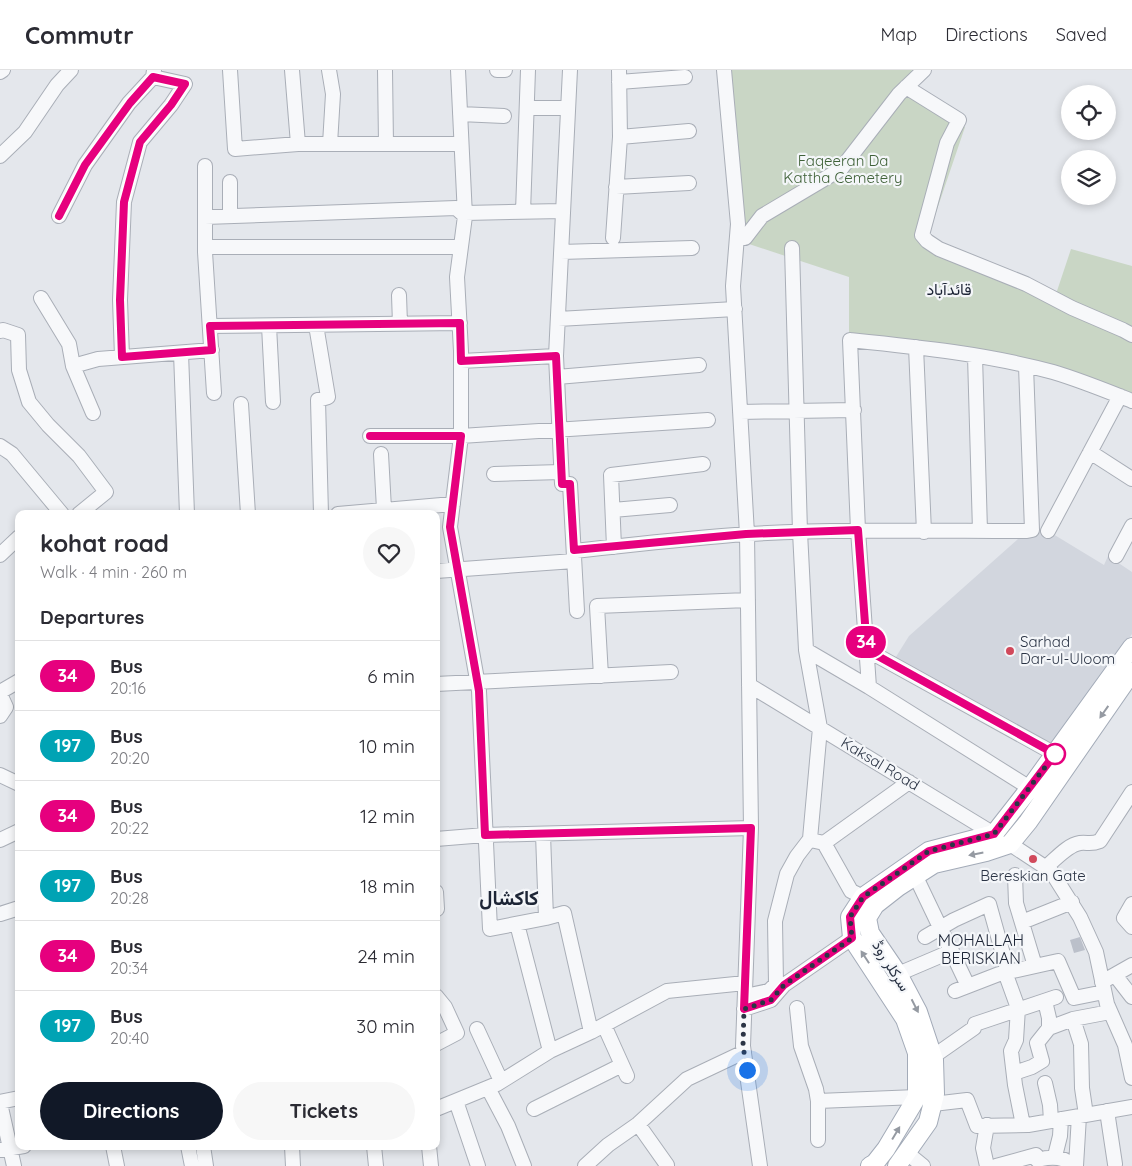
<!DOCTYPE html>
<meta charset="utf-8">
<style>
body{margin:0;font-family:Quicksand,Vazirmatn,sans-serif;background:#f7f7f7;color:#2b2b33;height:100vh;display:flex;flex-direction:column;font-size:19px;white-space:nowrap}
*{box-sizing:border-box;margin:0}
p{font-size:16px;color:#7c7c81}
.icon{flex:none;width:28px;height:28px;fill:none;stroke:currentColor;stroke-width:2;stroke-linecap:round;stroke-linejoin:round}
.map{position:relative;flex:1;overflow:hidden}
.panel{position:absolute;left:15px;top:440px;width:425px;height:640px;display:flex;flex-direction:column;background:#fff;border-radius:10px;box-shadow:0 2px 8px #0003}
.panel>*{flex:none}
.badge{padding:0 10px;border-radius:16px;font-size:18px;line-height:32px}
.controls{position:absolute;left:1061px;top:15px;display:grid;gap:10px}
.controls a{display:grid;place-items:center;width:55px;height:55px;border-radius:50%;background:#fff;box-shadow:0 2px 8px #0003;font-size:25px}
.you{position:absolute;width:25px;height:25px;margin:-12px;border:4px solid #fff;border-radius:50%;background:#1a73e8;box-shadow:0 0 0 8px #1a73e833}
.map>.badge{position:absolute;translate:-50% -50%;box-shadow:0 0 0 2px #fff}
h2{padding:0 25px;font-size:19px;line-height:45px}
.round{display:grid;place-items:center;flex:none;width:52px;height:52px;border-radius:26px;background:#f7f7f7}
.head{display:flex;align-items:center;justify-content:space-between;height:85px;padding:0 25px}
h1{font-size:24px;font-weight:700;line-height:38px}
.button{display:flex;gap:10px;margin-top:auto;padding:10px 25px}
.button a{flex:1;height:58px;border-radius:30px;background:#111827;color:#fff;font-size:20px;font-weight:700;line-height:58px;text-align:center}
.button a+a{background:#f7f7f7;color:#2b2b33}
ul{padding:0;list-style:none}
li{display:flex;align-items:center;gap:15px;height:70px;padding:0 25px;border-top:1px solid #e1e1e2}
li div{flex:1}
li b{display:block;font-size:19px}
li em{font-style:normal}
li .badge{min-width:55px;font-weight:700;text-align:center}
header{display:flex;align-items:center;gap:30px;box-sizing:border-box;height:70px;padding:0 25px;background:#fff;border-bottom:1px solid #e1e1e2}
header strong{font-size:24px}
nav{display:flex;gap:28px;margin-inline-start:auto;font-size:18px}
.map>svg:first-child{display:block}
.built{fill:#d2d6de}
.green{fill:#c9d6c5}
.building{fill:#bbc0ca}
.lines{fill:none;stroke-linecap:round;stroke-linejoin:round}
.minor-casing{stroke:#a9aeb7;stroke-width:16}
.major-casing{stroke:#a3abb8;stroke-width:20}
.minor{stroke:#f7f8fa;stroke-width:14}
.major{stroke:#fff;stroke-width:18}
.oneway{fill:#959aa2}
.line-casing{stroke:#fff;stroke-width:11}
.line{stroke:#e6007e;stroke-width:8}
.walk{stroke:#2b3445;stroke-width:5;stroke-dasharray:0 9}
.poi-dot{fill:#d1495b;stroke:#f4f6f9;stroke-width:2}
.stop-dot{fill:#fff;stroke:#e6007e;stroke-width:2.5}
.labels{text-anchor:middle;stroke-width:4.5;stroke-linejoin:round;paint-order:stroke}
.park-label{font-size:15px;fill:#3f6138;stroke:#f4f6f9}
.poi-label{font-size:15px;fill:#2b3445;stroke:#f4f6f9;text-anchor:start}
.street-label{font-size:15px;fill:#2b3445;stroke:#f4f6f9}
.neighbourhood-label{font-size:16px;fill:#1d2536;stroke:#f4f6f9}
.district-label{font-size:20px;font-weight:bold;fill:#1d2536;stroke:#f4f6f9}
</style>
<header>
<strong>Commutr</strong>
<nav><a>Map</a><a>Directions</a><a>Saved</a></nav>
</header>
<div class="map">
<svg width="1132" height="1096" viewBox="0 0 1132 1096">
<rect width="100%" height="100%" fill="#e4e7ec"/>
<path class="built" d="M1032,460L1048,461L1104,495L1108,486L1132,502V564L1049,682L889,598L909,566L1027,461Z"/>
<path class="green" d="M719,0H911L922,6L914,22L965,57L928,166L1056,224L1071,179L1132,196V332L1096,318L916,277L849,272V207L746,173Z"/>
<path class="building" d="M1080,867L1085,880L1074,883L1070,870Z"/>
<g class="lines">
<defs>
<path id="minor" d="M230,0L235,79L298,74H461
M292,0L298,74
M329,0L333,24L330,74
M385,0L386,74
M458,0L465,146L457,207L461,281V366L450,457L479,621L490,859L546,848L564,843L591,962
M497,0H505
M570,0L556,286L562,414H570L577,541
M724,0L738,154L733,216L747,464L751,758L743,976L760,1096
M0,2L3,0
M619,12L685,7
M906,17L959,50L947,73L922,165L927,171L939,179L1026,214L1072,238L1123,260L1132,265
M527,38H568
M460,44L504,46
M620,67L689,61
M0,86L25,62L57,15L71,0
M205,96V182L214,323
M230,112V146
M616,117L689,113
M523,142L528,0
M465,143L563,141
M59,146L85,95L129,33L153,7
M205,147L456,138L465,146
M613,168L620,67L619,0
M737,168H745L762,146L841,99L899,24L924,0
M205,177H461
M561,182L692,178
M399,225L400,254
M41,228L69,274L73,296L93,343
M558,249L735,239
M316,255L328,327L318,330L321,444
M210,256L460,253
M269,256L273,332
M0,261L3,260L18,265L19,300L29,332L48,355L79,386L106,422L79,444
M916,277L924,462
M181,283L187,444
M975,286L980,461
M122,287L120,230L124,132L140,72L171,35L185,14L153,7L154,0
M461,291L556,286
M73,296L98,289L212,280
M557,307L699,295
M241,334L248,444
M740,342L854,340
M370,366H461L708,350
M0,376L12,384L62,444
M1090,382L1132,409
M381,384L384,439
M494,404L561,402
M613,440L670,435
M338,444L453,434
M1048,461L1120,326
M614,477L611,405L703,394
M574,481C631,475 689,468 747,464C840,459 934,461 1027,461L1032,460L1026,296
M0,485L19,467
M1116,486L1132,456
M436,501L574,491
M806,580L869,617L1030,718
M867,580L1055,684
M601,606L597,536L748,530
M436,614L671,602
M749,615L994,764
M869,617L858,460L850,270C918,277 987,284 1053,302C1080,310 1107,321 1132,331
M0,622L19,611
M0,624L6,637L0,646
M0,705L19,714
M543,764L546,848
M436,769L485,765L751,758
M0,770L19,761
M815,771L824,773L851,821L863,827
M824,773L909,712
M1010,774L1051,801L1080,847L1096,882L1107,934L1125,975L1132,1008
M1046,797C1055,790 1067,775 1080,773C1088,772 1090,775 1100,771L1132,722
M915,805L968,916
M1015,805L1016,833L1035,896
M436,822L437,839
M1132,834L1124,848L1132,857
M0,844L19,838
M1022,852L1072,832
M517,854L550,981
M925,867L954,850L989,834L1008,902
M1005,902L1018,938L1016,970L1011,981L1015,1015L1023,1055
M898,904L952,881
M1115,905L1132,927
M1102,912L1132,895
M955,921L999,904L1058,891L1074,928L1104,922
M436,926L445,937L457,963L436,974
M745,926L769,921L776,914L775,851L787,804L797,786L810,769L820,658L806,580L800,462L792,178
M797,938L801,976L816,1019L818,1031V1070
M744,939L771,930L784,915L852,868
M604,955L627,1006
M1049,958L1073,949
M477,959L501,1011
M934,986L974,958L975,954L1056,927
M1014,1003L1032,997L1042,991L1037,973L1049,958V948L1045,931
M1045,1013L1050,1035L1051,1051
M488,1018L508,1056L524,1096
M456,1031L478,1096
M818,1031L917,1027
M0,1032L19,1028
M0,1033L14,1096
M933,1034L967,1030L977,1056L1028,1055L1132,1037
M436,1039L497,1014L550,981L591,962L667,921L745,913
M534,1039L622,995
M1107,1041L1115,1094
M1086,1045L1082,1018L1081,974L1073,949L1110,942
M638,1054L667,1095
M987,1055L983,1078L987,1096
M113,1076L117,1096
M188,1076L192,1096
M203,1076L206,1096
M292,1076L293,1096
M374,1076L376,1096
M429,1076L431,1096
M0,1080L24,1076
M907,1083L923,1096
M1055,1086L1060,1066L1061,1049
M585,1096L608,1075L638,1054L687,1009L744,982
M996,1096L1036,1085L1037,1090C1049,1087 1064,1085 1073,1096
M1076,1096L1079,1046"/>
<path id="major" d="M870,1096L875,1093L886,1079L917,1027V983L905,949L852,868L850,847L863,827L929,781L994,764L1030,718L1132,577
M897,1096L928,1052L935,1024L934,990L918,942L898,904L870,863L867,848L875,835L898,817L934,794L986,782L1010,774L1028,752L1132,602"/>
</defs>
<use href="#minor" class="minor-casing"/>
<use href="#major" class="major-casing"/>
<use href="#minor" class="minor"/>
<use href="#major" class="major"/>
</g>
<defs><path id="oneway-solid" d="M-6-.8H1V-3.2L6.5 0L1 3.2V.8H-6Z" transform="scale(1.25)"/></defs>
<g class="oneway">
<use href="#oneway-solid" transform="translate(1104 642) rotate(125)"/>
<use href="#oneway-solid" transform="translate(976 784) rotate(169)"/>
<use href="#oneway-solid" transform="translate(865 887) rotate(-123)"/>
<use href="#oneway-solid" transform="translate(915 936) rotate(63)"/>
<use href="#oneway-solid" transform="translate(896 1063) rotate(-59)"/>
</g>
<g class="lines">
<defs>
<path id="line" d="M59,146L85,95L130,33L153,7L185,14L171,35L140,72L124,132L120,230L122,287L212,280L210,256L460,253L461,291L556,286L562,414H570L574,480L746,464L858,460L867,580L1055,684L994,764L929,781L863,827L850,847L852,868L784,915L771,930L744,939L751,758L485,765L479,621L450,457L461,366H370"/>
</defs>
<use href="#line" class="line-casing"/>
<use href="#line" class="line"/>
<path class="walk" d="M747,1000L743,976L744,939L771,930L784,915L852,868L850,847L863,827L929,781L994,764L1055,684"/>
</g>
<g class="poi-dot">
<circle cx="1010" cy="581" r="5"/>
<circle cx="1033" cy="789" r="5"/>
</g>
<circle class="stop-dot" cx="1055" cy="684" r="10"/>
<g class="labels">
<g class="park-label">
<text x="843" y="96">Faqeeran Da<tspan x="843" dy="17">Kattha Cemetery</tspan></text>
</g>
<g class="poi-label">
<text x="1020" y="577">Sarhad<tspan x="1020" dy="17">Dar-ul-Uloom</tspan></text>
<text x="1033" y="811" text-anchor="middle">Bereskian Gate</text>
</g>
<g class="street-label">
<text transform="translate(880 694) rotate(31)" y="5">Kaksal Road</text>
<text transform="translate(891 896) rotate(58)" y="5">سرکلر روڈ</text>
</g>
<g class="neighbourhood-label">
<text x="949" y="225">قائدآباد</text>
<text x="981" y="876">MOHALLAH<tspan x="981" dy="18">BERISKIAN</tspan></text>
</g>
<g class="district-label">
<text x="509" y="835">کاکشال</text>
</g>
</g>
</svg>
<div class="controls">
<a><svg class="icon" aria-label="locate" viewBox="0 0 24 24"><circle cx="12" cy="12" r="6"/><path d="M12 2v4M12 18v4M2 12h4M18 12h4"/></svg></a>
<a><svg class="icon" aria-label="layers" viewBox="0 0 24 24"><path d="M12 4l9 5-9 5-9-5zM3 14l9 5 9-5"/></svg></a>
</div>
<div class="you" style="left:747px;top:1000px"></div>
<b class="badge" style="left:866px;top:572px;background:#e6007e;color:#fff">34</b>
<section class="panel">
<div class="head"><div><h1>kohat road</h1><p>Walk · 4 min · 260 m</p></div><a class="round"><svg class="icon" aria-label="heart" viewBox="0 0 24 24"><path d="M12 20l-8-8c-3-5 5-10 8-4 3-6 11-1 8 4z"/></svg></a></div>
<h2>Departures</h2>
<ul>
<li><span class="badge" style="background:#e6007e;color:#fff">34</span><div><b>Bus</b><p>20:16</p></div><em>6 min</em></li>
<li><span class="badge" style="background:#00a3b4;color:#fff">197</span><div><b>Bus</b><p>20:20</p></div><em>10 min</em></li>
<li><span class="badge" style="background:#e6007e;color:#fff">34</span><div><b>Bus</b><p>20:22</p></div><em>12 min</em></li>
<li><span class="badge" style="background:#00a3b4;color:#fff">197</span><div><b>Bus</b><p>20:28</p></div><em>18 min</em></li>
<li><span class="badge" style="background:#e6007e;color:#fff">34</span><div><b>Bus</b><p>20:34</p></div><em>24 min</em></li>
<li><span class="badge" style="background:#00a3b4;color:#fff">197</span><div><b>Bus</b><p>20:40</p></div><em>30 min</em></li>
</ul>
<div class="button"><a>Directions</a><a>Tickets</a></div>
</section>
</div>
